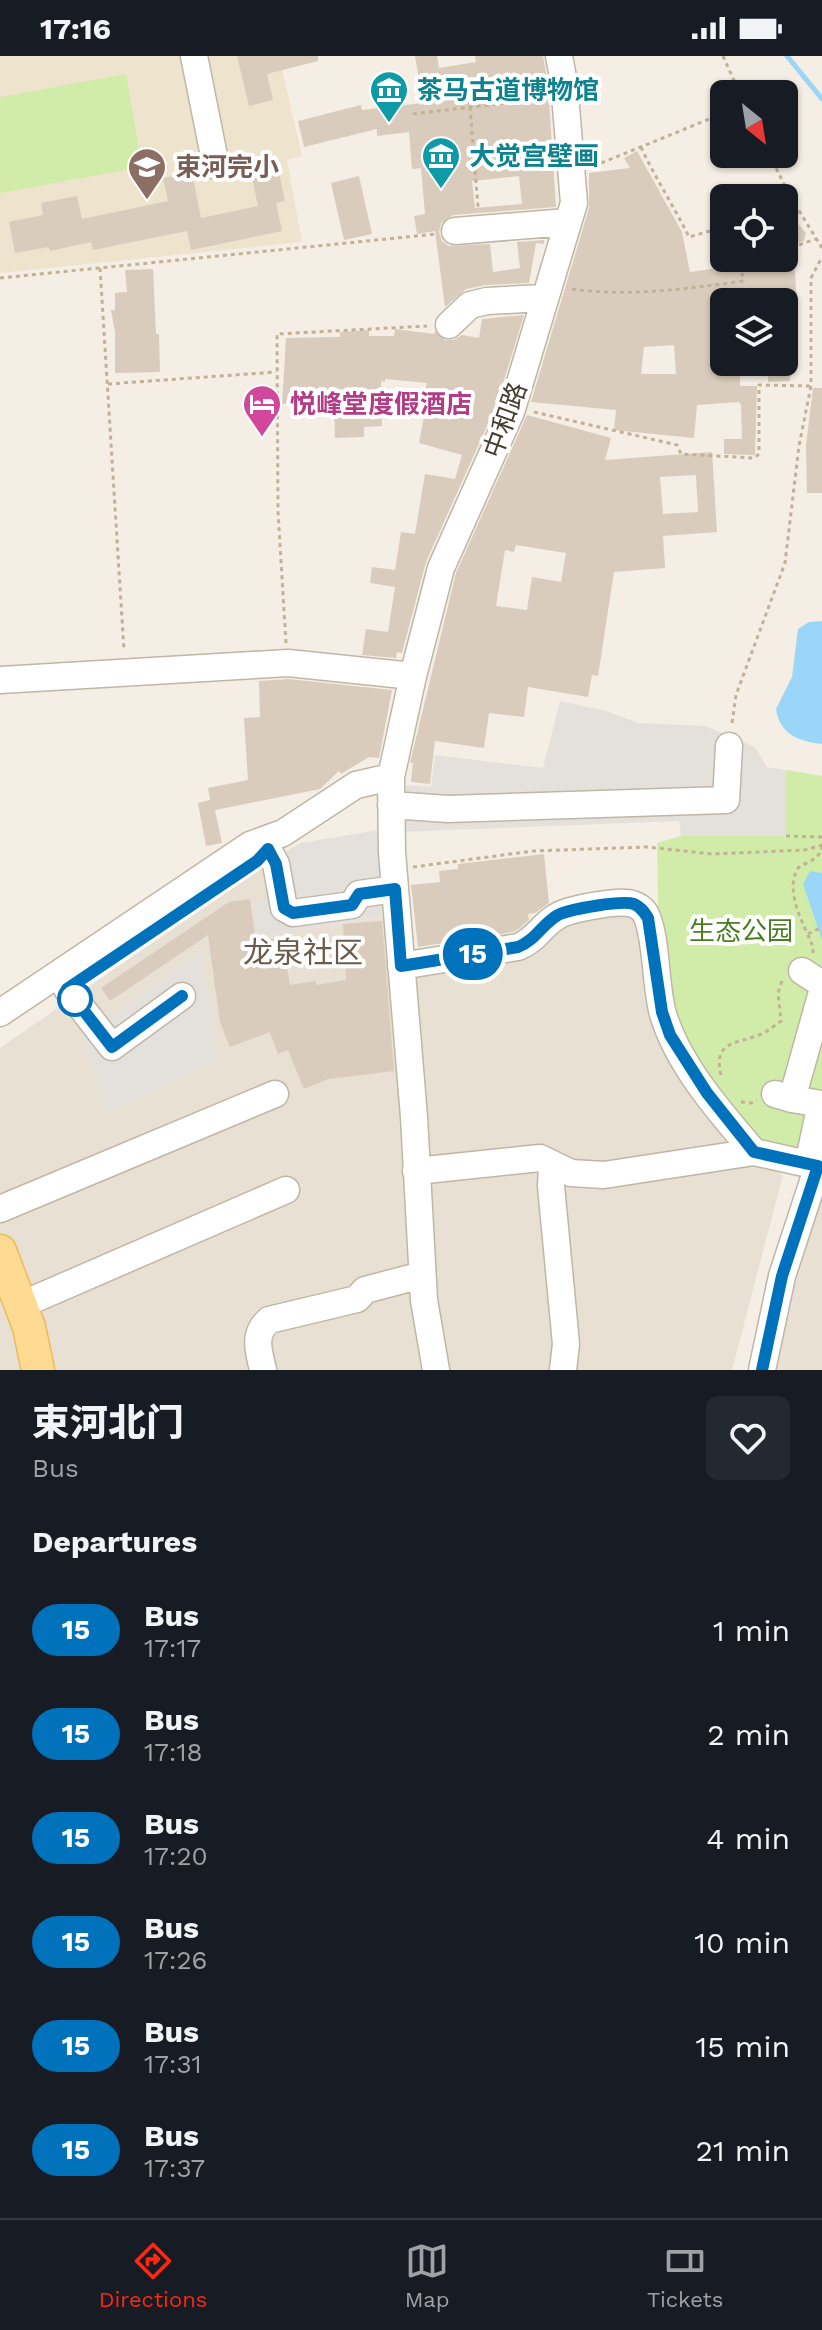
<!DOCTYPE html>
<meta charset="utf-8">
<style>
body{margin:0;font-family:"Work Sans","Noto Sans SC",sans-serif;background:#242831;color:#f1f3f6;height:100vh;display:flex;flex-direction:column;font-size:30px;white-space:nowrap}
*{box-sizing:border-box;margin:0}
p{font-size:26px;color:#9ea1a6}
.icon{flex:none;width:44px;height:44px;fill:none;stroke:currentColor;stroke-width:2;stroke-linecap:round;stroke-linejoin:round}
.map{position:relative;height:1314px;overflow:hidden}
.sheet{display:flex;flex-direction:column;background:#171b24;flex:1}
.sheet>*{flex:none}
.badge{padding:0 16px;border-radius:26px;font-size:28px;line-height:52px}
.needle{width:52px;rotate:150deg}
.controls{position:absolute;left:710px;top:24px;display:grid;gap:16px}
.controls a{display:grid;place-items:center;width:88px;height:88px;border-radius:12px;background:#171b24;box-shadow:0 2px 6px #0004;font-size:40px}
.map>.badge{position:absolute;translate:-50% -50%;box-shadow:0 0 0 4px #fff}
h2{padding:0 32px;font-size:30px;line-height:72px}
.round{display:grid;place-items:center;flex:none;width:84px;height:84px;border-radius:12px;background:#242831}
.head{display:flex;align-items:center;justify-content:space-between;height:136px;padding:0 32px}
h1{font-size:38px;font-weight:800;line-height:60px}
ul{padding:0;list-style:none}
li{display:flex;align-items:center;gap:24px;height:104px;padding:0 32px}
li div{flex:1}
li b{display:block;font-size:30px}
li em{font-style:normal}
li .badge{min-width:88px;font-weight:700;text-align:center}
.status{display:flex;justify-content:space-between;align-items:center;height:56px;padding:0 40px;background:#171b24;direction:ltr}
.status svg{height:22px;fill:currentColor}
.tab-bar{display:flex;justify-content:space-around;align-items:center;height:112px;border-top:2px solid #363941;background:#171b24;font-size:22px;color:#9ea1a6}
.tab-bar a{display:grid;justify-items:center;gap:4px}
.tab-bar .active{color:#ff2710}
.map>svg:first-child{display:block}
.residential{fill:#e8e0d2}
.education{fill:#eee3cd}
.green{fill:#d1eca9}
.parking{fill:#e4e1dd}
.water{fill:#9ad6f7}
.lines{fill:none;stroke-linecap:round;stroke-linejoin:round}
.stream{stroke:#9ad6f7;stroke-width:5}
.building{fill:#d9ccbc;fill-rule:evenodd}
.minor-casing{stroke:#c0b6a6;stroke-width:29}
.major-casing{stroke:#efb957;stroke-width:35}
.path{stroke:#c3b196;stroke-width:3;stroke-dasharray:4 4;stroke-linecap:butt}
.minor{stroke:#fff;stroke-width:26}
.major{stroke:#ffda92;stroke-width:32}
.line-casing{stroke:#fff;stroke-width:18}
.line{stroke:#0072bc;stroke-width:12}
.stop-dot{fill:#fff;stroke:#0072bc;stroke-width:4}
.labels{text-anchor:middle;stroke-width:8;stroke-linejoin:round;paint-order:stroke}
.culture-label{font-size:26px;font-weight:bold;fill:#0d838f;stroke:#fff;text-anchor:start}
.education-label{font-size:26px;font-weight:bold;fill:#785e54;stroke:#fff;text-anchor:start}
.hotel-label{font-size:26px;font-weight:bold;fill:#b23c85;stroke:#fff;text-anchor:start}
.street-label{font-size:26px;fill:#473e33;stroke:#fff}
.park-label{font-size:26px;fill:#497e21;stroke:#fff}
.quarter-label{font-size:30px;fill:#6a5b4a;stroke:#fff}
</style>
<div class="status"><b>17:16</b><svg viewBox="0 0 49 12"><path d="M0 12V9h3v3zM5 12V6h3v6zM10 12V3h3v9zM15 12V0h3v12zM26 1h20v11H26zM47 4h2v5h-2z"/></svg></div>
<div class="map">
<svg width="822" height="1314" viewBox="0 0 822 1314">
<rect width="100%" height="100%" fill="#f4eee4"/>
<path class="residential" d="M266,808L270,843L258,881L390,860L400,918L565,861L633,855L737,1090L783,1119L732,1314H0V992Z
M822,1099V1314H754Z"/>
<path class="education" d="M0,0H279L302,100L287,104L302,186L0,217Z"/>
<path class="green" d="M126,18L142,111L0,137V41Z
M786,714L822,720V1099L757,1088C735,1056 709,1025 689,992C654,931 659,855 657,787L681,780H786Z"/>
<path class="parking" d="M560,645L606,655L638,667L705,670L755,691L767,711L786,714V780H681L679,765L401,776L407,729L431,731L435,699L543,712Z
M379,774L382,861L258,881L254,846L270,843L266,808L300,787Z
M202,897L214,987L220,1004L105,1056L84,978Z"/>
<path class="water" d="M822,565V688C799,685 780,679 776,653L792,621L798,573L809,566Z
M810,815L822,817V884L803,828Z"/>
<g class="lines">
<path class="stream" d="M787,0L822,43"/>
</g>
<path class="building" d="M237,0H318V5L267,18L273,44L249,50Z
M415,0H437L439,12L476,6L475,0H543L548,29L556,151L453,159L441,167L439,176L442,185L449,190L490,188L493,216L520,212L517,186L544,184V188L536,187L529,227L486,229L466,233L445,251L435,175L417,178L414,160L425,158L421,112L412,113L409,76L377,80V73L304,91L298,65L361,49L362,54L423,47ZM519,120L522,148L475,152L472,125Z
M637,95L682,176L690,216L719,212L718,205L723,204V202H794L798,264L784,265V246H724V306H737V311H740V330H757L755,399L724,398V383H742L741,349L739,346L697,349L694,382L614,374L616,354L531,346L589,152V117L630,112L624,102ZM674,289L676,318H641L644,291Z
M276,102L285,145L276,147L282,175L191,194L187,175L93,194L91,186L50,195L49,191L15,197L9,166L43,159L41,147L77,140L82,163L168,145L163,122L192,117L201,162L258,150L249,107Z
M359,120L372,178L344,184L331,127Z
M784,151L806,177L804,185L784,190Z
M153,213L156,278H159L160,316L115,317V276L111,254H115V237L127,236L125,214Z
M524,259L496,350L426,506L402,597L397,596L396,602L362,599L366,573L388,576L395,531L370,527L372,511L395,514L401,476L415,478L425,418L455,423L462,399L419,387L425,355L420,354L427,327L385,323V326L381,325L382,370L364,371V381L335,382L334,344L282,348L286,282L340,281V276L369,274V280H394L395,273L434,278L435,275L445,284H454L462,279L479,282L482,263Z
M768,306H789L790,325L768,326Z
M813,332H822V437H807L806,389Z
M527,359L611,382L605,404L712,396L717,476L663,480L665,512L614,516L598,620L592,619L588,641L528,631L524,661L489,657L484,692L435,685L430,728L411,726L413,707H410L456,517ZM696,419L698,456L663,458L660,421ZM516,489L566,497L561,526L532,521L527,554L496,550L505,494L514,496Z
M288,623L392,634L379,702L369,701L341,718L339,715L320,733L215,754L222,787L206,790L198,747L210,744L208,732L248,724L244,662L260,661L259,625Z
M544,798L549,847L535,857L528,858L529,864L520,872L513,876L418,891L411,829L440,826L439,815L458,813V808Z
M250,843L256,886L282,881L290,929L316,925V929L346,924L343,868L382,865L394,1015L328,1023L304,1033L288,994L278,998L270,976L230,991L220,966L208,879L110,945L101,932L229,846Z"/>
<g class="lines">
<defs>
<path id="minor" d="M194,0L216,110
M455,175L567,166
M449,269L470,249L487,245L543,242
M0,624L288,607L413,620
M391,749L448,753L726,744L729,690
M268,793L276,808L284,852L293,857L352,849L359,838L395,833
M401,910L518,891C536,884 541,870 556,861C567,853 614,845 628,847C636,848 644,853 647,861C657,885 655,930 663,958C678,1009 720,1056 754,1096
M802,915L822,928
M67,933L112,991L182,940
M0,957L250,789L283,777L356,729L391,721
M775,1038L792,1043L822,936
M792,1043L821,1048L808,1108
M552,1108L551,1130L566,1288L563,1314
M416,1115L540,1102L571,1117L604,1119L754,1096L822,1111
M0,1153L275,1038
M21,1249L286,1134
M263,1314C259,1295 252,1279 269,1264L357,1243L365,1234L422,1219
M436,1314L424,1244L414,1061L392,796L391,721L413,620L441,512L511,356L574,147L564,27L559,0
M762,1314L782,1220L818,1110"/>
<path id="major" d="M0,1195L29,1271L38,1314"/>
</defs>
<use href="#minor" class="minor-casing"/>
<use href="#major" class="major-casing"/>
<path class="path" d="M723,0L740,38
M470,51L478,151
M413,58L546,42
M641,91C655,122 674,150 689,181L724,171
M769,98L790,140L822,192
M594,110L724,57
M784,150L794,147
M784,194L816,183
M100,212L124,595
M0,222L436,178
M572,233C630,241 685,233 743,225L741,208L759,202
M108,328L276,316
M534,356L677,389L681,398L754,402L759,398V329L811,330
M286,587L278,456L277,278L427,270
M732,667L736,639L785,507L799,390L811,330V222L822,201
M786,780L822,781
M413,811L533,795L647,791L712,798L805,794L822,789
M808,878L822,871
M813,897V891C804,868 784,836 798,812C808,805 820,804 822,790
M721,1019C713,985 736,988 759,979C767,976 774,970 781,965L778,937L783,922
M741,1046L752,1047L757,1045"/>
<use href="#minor" class="minor"/>
<use href="#major" class="major"/>
</g>
<g class="lines">
<defs>
<path id="line" d="M182,940L112,991L67,933L257,805L268,793L276,808L284,852L293,857L352,849L359,838L395,833L401,910L518,891C536,884 542,868 558,859C570,853 622,844 634,848C641,851 644,856 648,862L662,956L670,979L707,1037L754,1096L818,1110L782,1220L762,1314"/>
</defs>
<use href="#line" class="line-casing"/>
<use href="#line" class="line"/>
</g>
<defs>
<symbol id="museum-pin" viewBox="-11 -11 22 30"><path d="M0 17L-7.5 6A9.5 9.5 0 1 1 7.5 6Z" fill="#0f9aa8" stroke="#fff"/><path d="M0-6L6-3V-2H-6V-3ZM-5-1h2V3h-2ZM-1-1h2V3h-2ZM3-1h2V3H3ZM-6 4H6V6H-6Z" fill="#fff"/></symbol>
<symbol id="school-pin" viewBox="-11 -11 22 30"><path d="M0 17L-7.5 6A9.5 9.5 0 1 1 7.5 6Z" fill="#8d6e63" stroke="#fff"/><path d="M0-5L7-2L0 1L-7-2ZM-4 1L0 2.5L4 1V4Q0 6-4 4Z" fill="#fff"/></symbol>
<symbol id="hotel-pin" viewBox="-11 -11 22 30"><path d="M0 17L-7.5 6A9.5 9.5 0 1 1 7.5 6Z" fill="#d1479c" stroke="#fff"/><path d="M-6-4.5h1.5V1H6V5H4.5V3h-9V5H-6ZM-4 0a1.8 1.8 0 1 1 3.6 0ZM.5 0V-2.5h3Q6-2.5 6 0Z" fill="#fff"/></symbol>
</defs>
<g fill-rule="evenodd">
<use href="#museum-pin" x="367" y="12" width="44" height="60"/>
<use href="#museum-pin" x="419" y="78" width="44" height="60"/>
<use href="#school-pin" x="125" y="89" width="44" height="60"/>
<use href="#hotel-pin" x="240" y="326" width="44" height="60"/>
</g>
<circle class="stop-dot" cx="75" cy="943" r="16"/>
<g class="labels">
<g class="culture-label">
<text x="417" y="43">茶马古道博物馆</text>
<text x="469" y="109">大觉宫壁画</text>
</g>
<g class="education-label">
<text x="175" y="120">束河完小</text>
</g>
<g class="hotel-label">
<text x="290" y="357">悦峰堂度假酒店</text>
</g>
<g class="street-label">
<text transform="translate(505 364) rotate(-70)" y="9">中和路</text>
</g>
<g class="park-label">
<text x="741" y="884">生态公园</text>
</g>
<g class="quarter-label">
<text x="303" y="907">龙泉社区</text>
</g>
</g>
</svg>
<div class="controls">
<a><svg class="needle" viewBox="-14 -14 28 28"><path d="M0-13l5 13h-10z" fill="#e53935"/><path d="M0 13l5-13h-10z" fill="#9ea1a6"/></svg></a>
<a><svg class="icon" aria-label="locate" viewBox="0 0 24 24"><circle cx="12" cy="12" r="6"/><path d="M12 2v4M12 18v4M2 12h4M18 12h4"/></svg></a>
<a><svg class="icon" aria-label="layers" viewBox="0 0 24 24"><path d="M12 4l9 5-9 5-9-5zM3 14l9 5 9-5"/></svg></a>
</div>
<b class="badge" style="left:473px;top:898px;background:#0072bc;color:#fff">15</b>
</div>
<section class="sheet">
<div class="head"><div><h1>束河北门</h1><p>Bus</p></div><a class="round"><svg class="icon" aria-label="heart" viewBox="0 0 24 24"><path d="M12 20l-8-8c-3-5 5-10 8-4 3-6 11-1 8 4z"/></svg></a></div>
<h2>Departures</h2>
<ul>
<li><span class="badge" style="background:#0072bc;color:#fff">15</span><div><b>Bus</b><p>17:17</p></div><em>1 min</em></li>
<li><span class="badge" style="background:#0072bc;color:#fff">15</span><div><b>Bus</b><p>17:18</p></div><em>2 min</em></li>
<li><span class="badge" style="background:#0072bc;color:#fff">15</span><div><b>Bus</b><p>17:20</p></div><em>4 min</em></li>
<li><span class="badge" style="background:#0072bc;color:#fff">15</span><div><b>Bus</b><p>17:26</p></div><em>10 min</em></li>
<li><span class="badge" style="background:#0072bc;color:#fff">15</span><div><b>Bus</b><p>17:31</p></div><em>15 min</em></li>
<li><span class="badge" style="background:#0072bc;color:#fff">15</span><div><b>Bus</b><p>17:37</p></div><em>21 min</em></li>
</ul>
</section>
<nav class="tab-bar">
<a class="active"><svg class="icon" aria-label="directions" viewBox="0 0 24 24"><path d="M12 3l9 9-9 9-9-9zM9 14v-3h6M13 9l2 2-2 2"/></svg>Directions</a>
<a><svg class="icon" aria-label="map" viewBox="0 0 24 24"><path d="M3 6l6-2 6 2 6-2v14l-6 2-6-2-6 2zM9 4v14M15 6v14"/></svg>Map</a>
<a><svg class="icon" aria-label="tickets" viewBox="0 0 24 24"><path d="M3 7h18v10H3zM15 7v10"/></svg>Tickets</a>
</nav>
